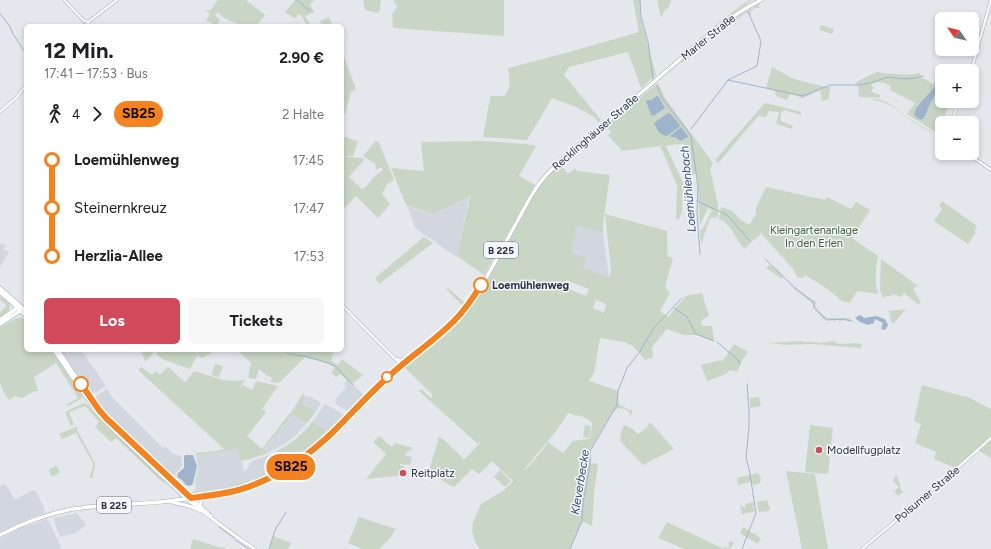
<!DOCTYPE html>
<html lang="de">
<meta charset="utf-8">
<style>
body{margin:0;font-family:Figtree,sans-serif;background:#f6f6f6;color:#202124;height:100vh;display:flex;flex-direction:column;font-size:15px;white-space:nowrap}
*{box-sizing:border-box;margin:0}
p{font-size:13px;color:#757577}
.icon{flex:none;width:22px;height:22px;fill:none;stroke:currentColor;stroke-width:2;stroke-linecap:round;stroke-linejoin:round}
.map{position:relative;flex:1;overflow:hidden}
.details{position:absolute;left:24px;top:24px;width:320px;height:328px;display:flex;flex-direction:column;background:#fff;border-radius:6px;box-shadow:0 2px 6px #0003}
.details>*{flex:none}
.badge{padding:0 8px;border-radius:13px;font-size:14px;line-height:26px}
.needle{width:26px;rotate:304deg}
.buttons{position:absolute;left:935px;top:12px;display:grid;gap:8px}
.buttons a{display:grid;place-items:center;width:44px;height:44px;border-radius:6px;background:#fff;box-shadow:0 2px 6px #0003;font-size:20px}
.map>.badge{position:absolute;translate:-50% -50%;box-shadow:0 0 0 2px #fff}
.legs{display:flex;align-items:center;gap:6px;height:44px;padding:0 20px;font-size:13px}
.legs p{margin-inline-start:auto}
.headline{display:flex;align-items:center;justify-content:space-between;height:68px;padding:0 20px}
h1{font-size:22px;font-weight:700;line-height:30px}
.cta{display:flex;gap:8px;margin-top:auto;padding:8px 20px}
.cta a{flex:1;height:46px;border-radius:6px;background:#d1495b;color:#fff;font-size:16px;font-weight:700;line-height:46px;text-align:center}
.cta a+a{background:#f6f6f6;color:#202124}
ul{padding:0 20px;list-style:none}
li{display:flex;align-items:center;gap:14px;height:48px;font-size:15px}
li i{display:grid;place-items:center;width:6px;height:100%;margin:0 5px;background:currentColor}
li i::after{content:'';width:10px;height:10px;margin:-5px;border:3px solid;border-radius:50%;background:#fff}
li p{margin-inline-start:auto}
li:first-child i{background:linear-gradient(#0000 50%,currentColor 0)}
li:last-child i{background:linear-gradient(currentColor 50%,#0000 0)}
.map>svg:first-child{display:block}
.built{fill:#d2d6de}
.green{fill:#c9d6c5;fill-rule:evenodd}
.water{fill:#9fb4cc}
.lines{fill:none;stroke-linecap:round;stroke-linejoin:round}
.stream{stroke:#9fb4cc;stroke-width:1}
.tertiary-casing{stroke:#a9aeb7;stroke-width:3.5}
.secondary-casing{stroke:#a9aeb7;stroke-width:4}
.primary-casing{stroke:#a3abb8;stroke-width:4.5}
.tertiary{stroke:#f7f8fa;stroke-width:2.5}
.secondary{stroke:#fff;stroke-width:3}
.primary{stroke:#fff;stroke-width:3.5}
.line-1-casing{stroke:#fff;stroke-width:9}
.line-1{stroke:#f58220;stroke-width:6}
.stop-1-dot{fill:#fff;stroke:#f58220;stroke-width:2}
.poi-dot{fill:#d1495b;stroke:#f4f6f9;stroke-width:1.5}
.labels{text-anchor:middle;stroke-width:3;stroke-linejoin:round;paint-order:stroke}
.shield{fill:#f4f6f9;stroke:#676e7b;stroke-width:1}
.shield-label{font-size:10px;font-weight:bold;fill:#2b3445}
.street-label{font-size:11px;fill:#2b3445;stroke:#f4f6f9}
.park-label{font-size:11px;fill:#3f6138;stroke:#f4f6f9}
.stop-label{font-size:11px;font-weight:bold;fill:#2b3445;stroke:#f4f6f9;text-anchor:start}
.poi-label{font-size:11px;fill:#2b3445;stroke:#f4f6f9;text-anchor:start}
.water-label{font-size:12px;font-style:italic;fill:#34527a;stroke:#f4f6f9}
</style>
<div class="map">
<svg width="991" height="549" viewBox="0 0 991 549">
<rect width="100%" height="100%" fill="#e4e7ec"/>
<path class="built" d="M469,196L457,257L416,229L407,206L432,214Z
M577,224L603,233L609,277L583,268L571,253Z
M0,244H6L3,249L9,252L0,267Z
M60,350H81L106,386L97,392L90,393Z
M347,380L364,395L349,411L335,404L337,400L336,399L346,387L344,384Z
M107,389L113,398L163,448L166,447L173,454L181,456L182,466L172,478L115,423L95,400L96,396Z
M305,396L311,397L321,403L316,411L301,403Z
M325,404L343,414L327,430L312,422Z
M293,414L306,424L296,435L286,443L268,453L264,450Z
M238,447L244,471L247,469L252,461L269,455L273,470L254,479L221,489L197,492L195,483L198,467L196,455L220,452Z
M4,484L8,488L15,500L33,490L36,491L44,508L45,513L30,518L0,533V486Z
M77,513L86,525L76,533L60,537L55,524L54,518Z
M47,519L51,526L61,547L60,549H0V539L18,529Z"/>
<path class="green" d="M218,0H246L265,15L256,26H240L241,25L224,18L218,12L215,15L220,20L218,23L220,26H217L206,20L210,14L205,10H211Z
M295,0H314V1L310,4L314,12L305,16L310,25H307L301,15L298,14L296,18L293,17L285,12Z
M363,0H381L379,13L365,10Z
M393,0H504V36L393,28L392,14L397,7Z
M633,0H640V16L656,75L641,88L628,52L569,67L564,75L601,120L599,123L594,117L576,107L552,98L527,140L483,137L490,98L491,96H504C512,90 509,77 508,68L573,51L639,32Z
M657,0H671L669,7L665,10L661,18Z
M750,0H754H752L731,15L680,56L710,30L743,4Z
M759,4V8H755L751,11V16L749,13H746L708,40L695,54L682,63L681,62L728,23L744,13Z
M329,17L333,26H323L320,21Z
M821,25L834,29L832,34L819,30Z
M342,47L345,59L356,89L351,92L342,124Z
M772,67L792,78L801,81L826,87H831L829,94V99L822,101L820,90L803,98L790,94L787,100L776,96L775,91L766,88Z
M877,72C886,74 911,76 920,73L921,77L933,84L938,78L942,81V101H951L937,133L907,114L915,103L890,90L891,86C884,82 879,81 871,84L872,86L874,87L871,92H873V93L880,95V98L859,97L858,86L855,84L858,81Z
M658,83L665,98L713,163L710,169L718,205V217L710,218L701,245L700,231C706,226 708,217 712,210L708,208L700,225L697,174L686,176L687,171L684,144L670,145L666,146L683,183L682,210L681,215L678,220L676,218L677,185L660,146L622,151L608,135L611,132L606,126L612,121Z
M873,99C887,99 895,108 906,116C914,122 923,127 932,132V133C923,128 914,123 905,116C893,107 889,102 872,100Z
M766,103L801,112V115L784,110C780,112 780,118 781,121L793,126L792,129L776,124L779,112L769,111L766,117L758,116L720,161L718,163L715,160L764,104Z
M342,136L358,141L353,156H345C351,158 359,157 365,159L349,177L362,189L365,187H366C370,181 376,174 383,170L381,167L377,170L375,166L376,165L373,162H372L363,156L376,141H378L379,143L394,180L387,184L382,194L390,204L378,218L356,196L342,211V156H345L342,155Z
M484,141L527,144L536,146L519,176L535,185L484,275L457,256L470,196L433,214L406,205L391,168L424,171L421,142Z
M560,164L568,174L575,168L577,171L610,175L603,223V233L577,225L571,253L586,257L583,268L610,277L611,270L605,214L667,231C666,240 669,247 667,256L673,258L665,287L670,293L660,311L668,317L686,296L702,293L709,316L703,319L701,322L702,326H712L714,341L697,335H683L667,329L652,347L653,357L645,360L633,346L624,342L600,338L594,373L588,382L590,381L618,391L617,403L619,402V405L630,410L633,409L631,415L629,417L630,413L625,409L618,408L613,412L592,446L590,448L591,464L595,463L598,464L594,493L592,526L582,521L570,549H480L475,542L472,530L473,522L481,504L503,491L513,481L492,461L479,474L472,469L454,487H453L443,481L481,442L480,441L478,444L419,391L421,389L431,398L433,395L404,367L460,317L488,280L538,187L552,170ZM566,280L589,289L586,296L564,287ZM596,300L606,304L604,313L593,308ZM568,413L578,416L579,415C595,423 593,420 590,437L589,439L573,441L563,453L549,443L553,437L552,438L530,465L522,472L557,430Z
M766,187L825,200L827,197L851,209L856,202L870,210L852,238L878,256C876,265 874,286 878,294L857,291L850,303L842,301L829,290L805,275L803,278L797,277L793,269L761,233L756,239H754L745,249C735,240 732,224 719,219L721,207L731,210L741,220L749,225L756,214V208Z
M942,201L977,226L974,231L976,232L968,244L934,221L942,209L939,206Z
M424,237L433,243L379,284L375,278Z
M881,259L918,286L913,288L921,303L918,304L904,293L901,297L892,294L891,296H887L883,298L880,290Z
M769,265C775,268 781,272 783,278L782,279L766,268Z
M791,286L816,302L815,305L816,308L826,318H849L852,320H842L840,322L839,320H836L834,322L833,319L825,320L822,318L811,302L794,289Z
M448,288L466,304L464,307L446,289Z
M0,296L9,303C12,311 6,313 0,317V312L6,307L5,304L0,300Z
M906,309L893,324L891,321L889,311Z
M17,318H23L26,320V350H51L59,361L80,393L82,396L81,399L68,406L66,405L78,398L56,363L34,377L38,391H35L22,398L16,396L9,400L3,391L0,383V327Z
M801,341L805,342H812L822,343L832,341L839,344L855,343L862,344L861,348L813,344L783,345L781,344L766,343Z
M734,344L748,352L741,362L737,372L730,370L726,374L707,381L701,365L721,360L722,362Z
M141,350H156L145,362Z
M159,350H213L210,354L203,358L197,356L190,369L164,360L156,354Z
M237,350H298L299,351L305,353L306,350H334L333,355H332V361L338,365L342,359L363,375L353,383L354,385L340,374L336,377L331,373L335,367L326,363L305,357L279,383L271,382L272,377L267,376L259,369L256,379L248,378L251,363Z
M215,364L223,366L219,377L211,375Z
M142,367L152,375L156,371L160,375L168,367L185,382L194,371L223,380L232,381L245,380L240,387V388L243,385L252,390L256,381L278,386L262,409L266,412L247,436L262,449L294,408L303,393L305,396L301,403L316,411L306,424L293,414L264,449L268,453L250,459L241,461L237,448L220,452L196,455V453L216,451L224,449L138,370Z
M922,385L970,398L991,409V436L955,468L934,459L936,452L915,443L921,424L914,421Z
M759,397L761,406L750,408V398Z
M84,403L87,404L103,421L165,482L164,483L159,479L116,438L111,442L95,427L99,422L85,406L69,412L74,425L71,426L65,412Z
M343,414L344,415V416C320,444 292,466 258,480C253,482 249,485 244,486C228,491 211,493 195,495H191L189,493L193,492L197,489V492L221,489L254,479L273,470L269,455C286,447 301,437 312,422L327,430Z
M650,422L674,449L643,465L620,441L621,432L624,425L633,429L638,434L646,428Z
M585,425L591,426L589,438L583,437Z
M810,425L833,428L828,474L805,472Z
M78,427L77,430L95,463C96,468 92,472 93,478H89L93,466V463L76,433L62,439L59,434L74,428Z
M379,436L392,447L395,443L413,448L404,455L412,457L410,465L400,464V466H404V469H406V475L366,479L386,454L373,442Z
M438,437L443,439L464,459L443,481C437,477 432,474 430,467L438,441Z
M991,440V458L979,451Z
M56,465L60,472L52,477L49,470Z
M500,470L511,481L505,487L494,477Z
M786,471L815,474L828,549H802Z
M758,473L761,478L760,483L754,485L752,483L750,482L738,485L737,478Z
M896,475L901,486L899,487L903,492L898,496L894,491L899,487L893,481Z
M767,500L770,510L769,511L759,512L757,502Z
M753,502L754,505L752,507L755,509L753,512L742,514L740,504L744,508H745V504Z
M359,517L396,529L390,538L379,549H362L348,543Z
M667,522L724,549L723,546L727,548L729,547V541L734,543L730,549H685L658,538Z
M743,527L761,538L758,544L740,533Z
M272,536L291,543L288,549H269L273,537Z
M193,539L221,548L225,547L226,549H190Z"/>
<path class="water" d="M937,84H938L940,87C936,93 933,98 930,104C926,112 924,128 914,114L916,108Z
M657,96H658L665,108L653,116L651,115L646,101L647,100H651Z
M668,113H670L680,125L679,127L667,136C658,134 658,131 654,123Z
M681,127L688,136V137L680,141L675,137H671L670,136Z
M860,315L864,318L876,316L885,319L888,325L885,330L881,329L883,323L875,319L873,324H870L868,325L860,322L855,318Z
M185,455H193L197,466L193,483L192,485L188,486L185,484L182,480L177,477L178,473L184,468V457Z"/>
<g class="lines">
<path class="stream" d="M297,0L310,11
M640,0L641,17L648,42L653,79
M0,14L9,25L13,34L26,54
M728,80L757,66L761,41L748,12
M657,86L662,98L691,136L698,187L697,213L700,254
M691,129L728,80L803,96L830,85H859L870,83L888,77L904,79L917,78L923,76
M697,201L721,212L727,215L750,241
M765,259L793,286L814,303V308L827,320L841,319L852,321
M674,308L687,317L696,334L714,341
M717,342L737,359L739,362L740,365
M284,350L287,353
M639,353L653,329L682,298
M289,354L294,355
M295,355L304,356L314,359
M315,359L328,363L336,367L353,385
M219,527L234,538
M235,540L249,549
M269,549L275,530L286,512
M570,549L582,521L583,503L590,464V451L617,405L618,391L627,368L638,354
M742,549L756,513L750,474L746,457L748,438L749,426V411L747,384"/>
<defs>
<path id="tertiary" d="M64,0L84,21H86L88,22V26
M88,22L117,0
M84,25L85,26
M971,71L991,0
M0,112L16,98L26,85
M951,123L959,101
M967,153L991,170
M342,305L401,365
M396,359C405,362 408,357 415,352
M862,549L945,479L991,438"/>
<path id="secondary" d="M191,498L211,516
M187,499C209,516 231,534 255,549
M172,502L189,506L201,511
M201,506C199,501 203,499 206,496"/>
<path id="primary" d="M0,288L26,311
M0,292L18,308L26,316
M0,320L20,306
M0,324L23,309
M54,350L87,398L103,418L118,434L187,499
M58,350C73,373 88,397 107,418L191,498
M0,535C21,524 44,515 68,510C89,506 111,505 132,504C153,503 173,501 193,498C216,495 239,491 260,482C315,459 344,415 387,377C416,352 449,331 472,300C490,274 504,245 519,218C525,207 531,195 539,184C546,174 555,166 564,158C597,129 631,102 664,73C695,47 725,18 761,0"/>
</defs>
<use href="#tertiary" class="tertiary-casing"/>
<use href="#secondary" class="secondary-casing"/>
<use href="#primary" class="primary-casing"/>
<use href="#tertiary" class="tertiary"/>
<use href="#secondary" class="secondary"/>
<use href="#primary" class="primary"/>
</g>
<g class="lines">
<defs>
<path id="line-1" d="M81,384L99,410L106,418L191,498C208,496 225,494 242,489C277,478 307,457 333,432C351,414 368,395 387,378C408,358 433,342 454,321C465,310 473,298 481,285"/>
</defs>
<use href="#line-1" class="line-1-casing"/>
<use href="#line-1" class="line-1"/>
</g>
<g class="stop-1-dot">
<circle cx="481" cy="285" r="7"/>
<circle cx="387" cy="377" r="5"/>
<circle cx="81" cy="384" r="7"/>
</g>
<g class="poi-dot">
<circle cx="819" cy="450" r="4"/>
<circle cx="403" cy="473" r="4"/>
</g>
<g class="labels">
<g class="shield">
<rect x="484" y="242" width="34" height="16" rx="3"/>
<rect x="97" y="497" width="34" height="16" rx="3"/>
</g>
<g class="shield-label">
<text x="501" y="254">B 225</text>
<text x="114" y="509">B 225</text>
</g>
<g class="street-label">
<text transform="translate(708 37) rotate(-39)" y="4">Marler Straße</text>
<text transform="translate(595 132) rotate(-41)" y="4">Recklinghäuser Straße</text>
<text transform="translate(927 494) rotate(-40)" y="4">Polsumer Straße</text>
</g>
<g class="park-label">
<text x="814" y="234">Kleingartenanlage<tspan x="814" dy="13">In den Erlen</tspan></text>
</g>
<g class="stop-label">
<text x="492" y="289">Loemühlenweg</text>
</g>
<g class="poi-label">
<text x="827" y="454">Modellfugplatz</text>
<text x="411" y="477">Reitplatz</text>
</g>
<g class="water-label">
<text transform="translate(688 189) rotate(-95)" y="4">Loemühlenbach</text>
<text transform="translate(580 482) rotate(-81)" y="4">Kleverbecke</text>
</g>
</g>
</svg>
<div class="buttons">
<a><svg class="needle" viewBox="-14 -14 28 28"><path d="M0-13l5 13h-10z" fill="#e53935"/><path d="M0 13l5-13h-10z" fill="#757577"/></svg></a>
<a>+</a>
<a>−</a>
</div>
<b class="badge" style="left:291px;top:467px;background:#f58220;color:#111">SB25</b>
<section class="details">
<div class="headline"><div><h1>12 Min.</h1><p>17:41 – 17:53 · Bus</p></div><b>2.90 €</b></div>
<div class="legs"><svg class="icon" aria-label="walk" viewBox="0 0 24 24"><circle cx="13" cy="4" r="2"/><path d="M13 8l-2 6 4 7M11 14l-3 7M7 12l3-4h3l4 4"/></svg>4<svg class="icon" aria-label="forward" viewBox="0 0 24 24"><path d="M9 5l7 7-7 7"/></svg><b class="badge" style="background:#f58220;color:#111">SB25</b><p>2 Halte</p></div>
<ul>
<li><i style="color:#f58220"></i><b>Loemühlenweg</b><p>17:45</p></li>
<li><i style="color:#f58220"></i><span>Steinernkreuz</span><p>17:47</p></li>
<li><i style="color:#f58220"></i><b>Herzlia-Allee</b><p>17:53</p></li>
</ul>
<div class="cta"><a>Los</a><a>Tickets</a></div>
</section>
</div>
